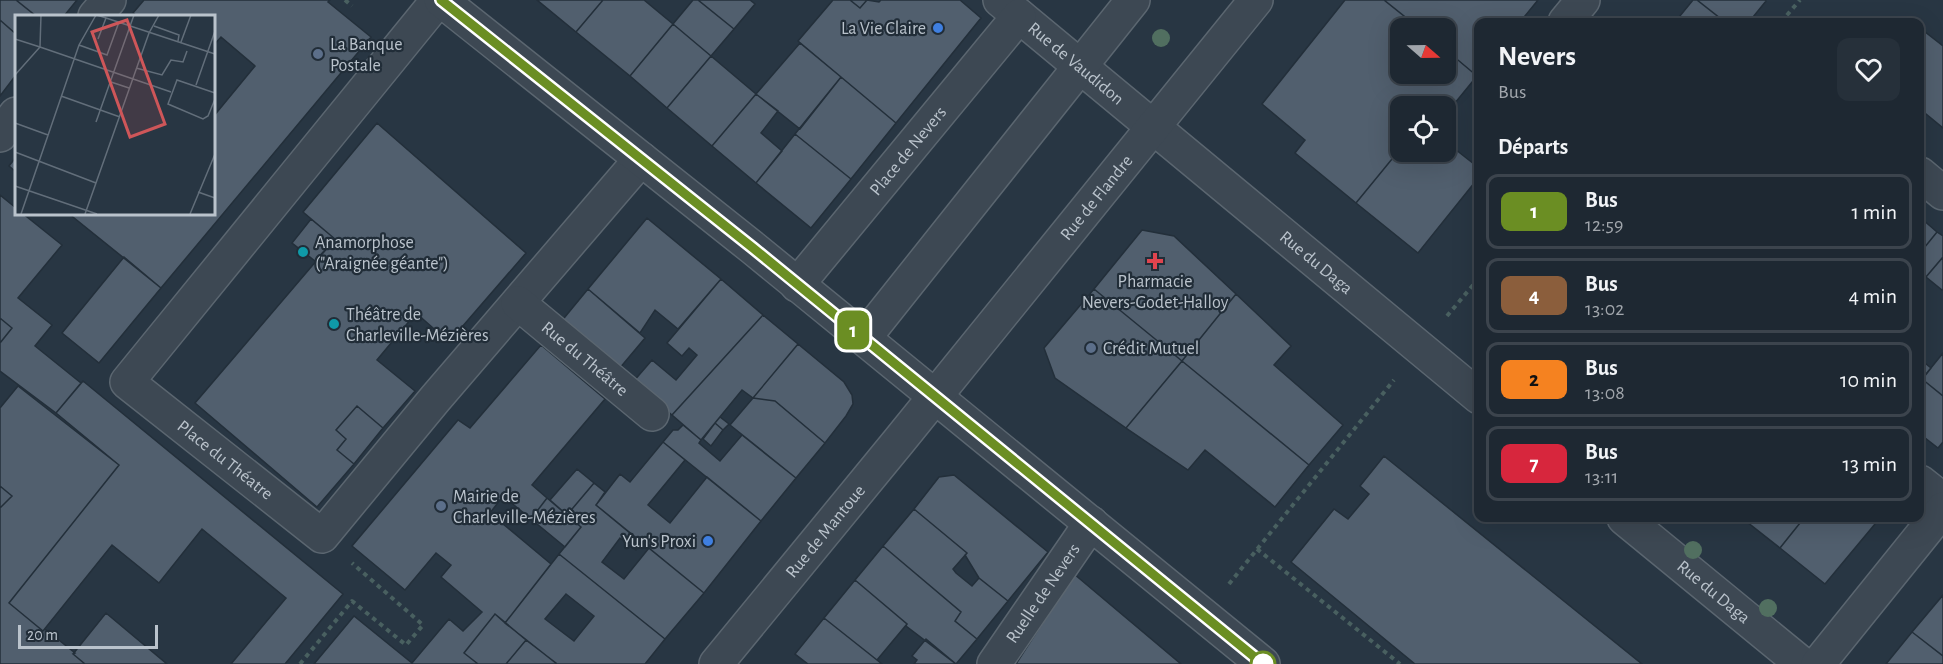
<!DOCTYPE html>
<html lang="fr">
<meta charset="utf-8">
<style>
body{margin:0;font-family:"Alegreya Sans",sans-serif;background:#26303a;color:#f1f3f6;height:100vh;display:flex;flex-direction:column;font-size:22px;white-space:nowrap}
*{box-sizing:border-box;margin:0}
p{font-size:20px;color:#a1a6ac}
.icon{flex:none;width:33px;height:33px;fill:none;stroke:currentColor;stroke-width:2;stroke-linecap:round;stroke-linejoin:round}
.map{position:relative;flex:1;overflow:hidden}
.sheet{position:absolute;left:1474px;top:18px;width:450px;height:504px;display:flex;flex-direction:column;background:#1e2832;border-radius:12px;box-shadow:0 6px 24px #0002,0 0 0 2px #3c444d}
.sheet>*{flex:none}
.badge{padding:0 12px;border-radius:9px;font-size:21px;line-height:39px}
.needle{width:39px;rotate:110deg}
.buttons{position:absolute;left:1390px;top:18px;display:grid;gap:12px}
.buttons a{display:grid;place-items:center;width:66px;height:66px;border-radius:12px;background:#1e2832;box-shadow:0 6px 24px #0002,0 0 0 2px #3c444d;font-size:30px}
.scale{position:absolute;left:18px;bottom:15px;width:140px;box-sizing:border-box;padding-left:6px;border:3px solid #bac3cc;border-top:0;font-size:16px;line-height:21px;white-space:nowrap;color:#bac3cc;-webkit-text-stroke:4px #212d38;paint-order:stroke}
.map>.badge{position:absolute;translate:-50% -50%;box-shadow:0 0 0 3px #fff}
h2{padding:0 24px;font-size:22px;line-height:54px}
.round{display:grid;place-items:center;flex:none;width:63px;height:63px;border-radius:12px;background:#26303a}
.headline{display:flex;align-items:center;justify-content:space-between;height:102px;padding:0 24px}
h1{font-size:28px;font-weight:600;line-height:45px}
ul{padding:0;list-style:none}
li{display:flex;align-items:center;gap:18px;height:75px;margin:0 12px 9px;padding:0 12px;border:3px solid #3c444d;border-radius:12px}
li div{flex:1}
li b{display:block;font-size:22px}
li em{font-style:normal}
li .badge{min-width:66px;font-weight:700;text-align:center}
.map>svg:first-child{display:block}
.building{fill:#515f6e;stroke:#232f3a;stroke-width:1.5;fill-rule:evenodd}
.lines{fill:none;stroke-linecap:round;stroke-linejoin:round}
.minor-casing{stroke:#5b6670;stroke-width:36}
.path{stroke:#496060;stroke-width:4;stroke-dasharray:4.5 4.5;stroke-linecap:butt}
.minor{stroke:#3d4853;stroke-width:33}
.tree{fill:#516f60}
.line-casing{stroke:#fff;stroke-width:14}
.line{stroke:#6b8e23;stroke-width:9}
.shop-dot{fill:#3f7fe0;stroke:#212d38;stroke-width:2}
.service-dot{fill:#5c6f8a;stroke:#212d38;stroke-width:2}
.culture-dot{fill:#0f9aa8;stroke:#212d38;stroke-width:2}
.health-dot{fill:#e0444e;stroke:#212d38;stroke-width:2}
.stop-dot{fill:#fff;stroke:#6b8e23;stroke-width:3}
.labels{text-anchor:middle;stroke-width:4.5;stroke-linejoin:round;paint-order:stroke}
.poi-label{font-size:18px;fill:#bac3cc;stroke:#212d38;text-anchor:start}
.street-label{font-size:18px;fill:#bac3cc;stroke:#212d38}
.inset-road{fill:none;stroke:#626e7a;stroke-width:1.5}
.view{fill:#ce5659;fill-opacity:0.15;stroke:#ce5659;stroke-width:3}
.inset-edge{fill:none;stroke:#bac3cc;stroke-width:3}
</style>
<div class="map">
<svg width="1943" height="664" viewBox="0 0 1943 664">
<rect width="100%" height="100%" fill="#283643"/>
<path class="building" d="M0,0H16L36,16H16V34L0,20Z
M16,0H77L64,16H36Z
M144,0H330L328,2L371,37L161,288L68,213H213V117L255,66L221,37L213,46V16H137L133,13Z
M537,0H603L576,32Z
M603,0H644L673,24L630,76L576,32Z
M693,0H698L734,29L711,56L673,24Z
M698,0H750L755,4L734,29Z
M833,0H850L860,8L867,0L879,2L881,0H960L981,18L896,123L798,41Z
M850,0H867L860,8Z
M1345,0H1384L1419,28H1401V74H1446V50L1477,76L1446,114V106H1401V148L1356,203L1295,153L1305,140L1262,104Z
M1384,0H1538L1520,22H1479V73L1477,76L1446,50V28H1419Z
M1693,0H1697L1725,22H1675Z
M1697,0H1765L1766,1L1749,22H1725Z
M0,20L16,34V75L0,96Z
M673,24L711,56L667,108L630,76Z
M1920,28L1943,46V128L1920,109Z
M800,43L841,77L800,129L756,94Z
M711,56L756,94L712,146L667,108Z
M841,77L896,123L851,179L795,134Z
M756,94L778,111L761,133L782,151L756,183L712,146Z
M377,123L526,253L449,342L416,313L377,360L415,391L383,428L357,406L336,430L346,439L337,450L354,464L317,507L195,403L335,239L303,212Z
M795,134L851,179L811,228L756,183Z
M1446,142L1479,168V177L1418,253L1356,203L1401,148V152H1446Z
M16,157V172L9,166Z
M0,195L16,208V213H22L62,245L18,298L52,325L35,346L81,383L56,413L0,371V343L12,328L0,318Z
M647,218L721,279L678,329L655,310L640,333L588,289Z
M311,219L335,239L315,261L292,243Z
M1922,219L1937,232L1920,253V222Z
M1142,230L1174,236L1236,294L1182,361L1094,289Z
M1937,232L1943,236V257L1926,277L1920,272V253Z
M124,257L161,288L99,363L62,333Z
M1943,257V289L1942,290L1926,277Z
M721,279L763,315L672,415L633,382L652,360L676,380L697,355L689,348L682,356L667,343Z
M588,289L645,338L619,369L560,323Z
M1094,289L1182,361L1126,428L1055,378L1044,348Z
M1236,294L1291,346L1274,365L1343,425L1309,465L1182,361Z
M763,315L798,344L753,398L742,390L701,440L672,415Z
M0,318L12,328L0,343Z
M798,344L844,382L852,395L853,404L846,416L825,443L775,401L753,398Z
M541,345L605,399L532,485L547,498L531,519L503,496L490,513L551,564L505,623L495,614L464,653L478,664H314L354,616L412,663L449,619L463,631L482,612L441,577L451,565L436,553L405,590L352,546L458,420L470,428Z
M1943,353V396L1922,379Z
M1920,359L1931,368L1920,382Z
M1182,361L1309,465L1275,507L1205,450L1188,470L1126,428Z
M1922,379L1943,396V442L1938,448L1920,434V382Z
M83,381L343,594L285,664H231L286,598L202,529L159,583L112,545L43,631L9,603L119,465L56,413Z
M18,386L119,465L9,603L43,631L45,629L75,653L73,654L85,664H0V508L12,496L0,486V408Z
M753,398L775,401L825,443L796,478L730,425Z
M357,406L383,428L354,464L337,450L346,439L336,430Z
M720,417L729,424L723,430L715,423Z
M715,423L723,430L711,446L703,439Z
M683,425L701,440L699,443L720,461L742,435L796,478L761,521L663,442L673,430H678Z
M663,442L685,460L648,505L670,523L707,477L761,521L704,593L596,505L620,474L630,482Z
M1384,456L1642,664H1415L1291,562L1334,509L1348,519L1369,494L1360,486Z
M577,469L594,483L567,515L550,500Z
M954,475L1048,552L1008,601L979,578L965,555L967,553L914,509L939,477Z
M594,483L605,492L596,505L642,543L636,550L620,538L602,562L624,579L649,548L704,593L665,639L559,554L581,527L567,515Z
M0,486L12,496L0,508Z
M547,498L581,527L565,547L531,519Z
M914,509L967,553L953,569L956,573L972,586L979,578L1008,601L977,639L955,621L961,612L883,546Z
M1742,518H1804L1780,548Z
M1804,518H1880L1825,584L1780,548Z
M883,546L961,612L955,621L977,639L956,664L906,626L907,624L855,580Z
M559,554L665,639L645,664H557L505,623ZM566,594L594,616L574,641L545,619Z
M1074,574L1181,664H1016Z
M855,580L907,624L877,660L824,618Z
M1943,595V656L1912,632Z
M106,613L167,664H85L73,654Z
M495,614L526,640L506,664H478L464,653Z
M824,618L877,660L882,664H808L795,654Z
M1912,632L1943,656V664H1886Z
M926,639L956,664H914L917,660L912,656Z
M526,640L556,663L555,664H506Z"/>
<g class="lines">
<defs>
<g id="minor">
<path id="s1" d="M438,0L127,382L322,536L435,399L641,159"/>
<path d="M441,0L753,248L1263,664"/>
<path id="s2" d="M1000,0L1479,397"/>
<path d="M95,16L109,0"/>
<path d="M1565,22L1583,0"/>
<path d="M0,135L16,114"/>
<path d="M1920,174L1943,193"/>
<path id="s3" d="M797,285L1019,16"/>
<path id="s4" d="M518,303L652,414"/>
<path d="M864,338L1133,0"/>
<path d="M1920,482L1943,500"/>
<path id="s5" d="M1624,518L1802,664"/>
<path id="s6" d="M716,664L899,441L1256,0"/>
<path id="s7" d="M994,664L1091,523"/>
<path d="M1818,664L1943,509"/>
</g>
</defs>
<use href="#minor" class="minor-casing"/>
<path class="path" d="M345,0L352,6
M1781,22L1800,0
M1447,316L1479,278
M1257,549L1400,664
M1229,584L1394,380
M300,664L352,601L406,645L423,625L352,563"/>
<use href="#minor" class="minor"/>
</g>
<g class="tree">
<circle cx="1161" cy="38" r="9"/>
<circle cx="1693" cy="550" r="9"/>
<circle cx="1768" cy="608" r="9"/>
</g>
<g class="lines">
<defs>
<path id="line" d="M441,0L753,248L1263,664"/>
</defs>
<use href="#line" class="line-casing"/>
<use href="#line" class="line"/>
</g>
<g class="shop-dot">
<circle cx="938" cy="28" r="6"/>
<circle cx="708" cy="541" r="6"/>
</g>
<g class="service-dot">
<circle cx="318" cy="54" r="6"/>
<circle cx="1091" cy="348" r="6"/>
<circle cx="441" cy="506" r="6"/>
</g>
<g class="culture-dot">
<circle cx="303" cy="252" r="6"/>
<circle cx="334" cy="324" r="6"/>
</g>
<path class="health-dot" d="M1152 252h6v6h6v6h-6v6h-6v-6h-6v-6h6z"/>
<circle class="stop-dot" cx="1263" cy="664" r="12"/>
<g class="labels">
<g class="poi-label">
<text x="926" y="34" text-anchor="end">La Vie Claire</text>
<text x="330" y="50">La Banque<tspan x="330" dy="21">Postale</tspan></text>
<text x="315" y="248">Anamorphose<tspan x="315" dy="21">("Araignée géante")</tspan></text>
<text x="1155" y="287" text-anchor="middle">Pharmacie<tspan x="1155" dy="21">Nevers-Godet-Halloy</tspan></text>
<text x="346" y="320">Théâtre de<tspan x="346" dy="21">Charleville-Mézières</tspan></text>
<text x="1103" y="354">Crédit Mutuel</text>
<text x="453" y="502">Mairie de<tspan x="453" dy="21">Charleville-Mézières</tspan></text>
<text x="696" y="547" text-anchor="end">Yun's Proxi</text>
</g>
<g class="street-label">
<text dy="6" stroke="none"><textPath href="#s2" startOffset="99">Rue de Vaudidon</textPath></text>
<text dy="6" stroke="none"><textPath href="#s3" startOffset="174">Place de Nevers</textPath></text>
<text dy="6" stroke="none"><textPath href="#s6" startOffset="602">Rue de Flandre</textPath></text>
<text dy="6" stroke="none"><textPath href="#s2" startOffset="411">Rue du Daga</textPath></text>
<text dy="6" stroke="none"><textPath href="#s4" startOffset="87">Rue du Théâtre</textPath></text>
<text dy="6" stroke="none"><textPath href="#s1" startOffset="618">Place du Théatre</textPath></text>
<text dy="6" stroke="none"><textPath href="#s6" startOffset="172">Rue de Mantoue</textPath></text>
<text dy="6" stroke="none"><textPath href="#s5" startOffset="116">Rue du Daga</textPath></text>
<text dy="6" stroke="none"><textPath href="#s7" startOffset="86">Ruelle de Nevers</textPath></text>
</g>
</g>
<g transform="translate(15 15)">
<rect width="200" height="200" fill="#283643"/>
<path class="inset-road" d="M82,0L200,39M139,11L164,20L163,26M0,24L25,32M83,24L91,3M166,27L176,0M64,30L92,40L104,7M25,32L156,77M121,53L147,60L156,45L168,47L172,36M0,60L25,32L26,0M96,67L114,73M181,70L200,16M200,78L162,65L153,89L188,104L193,101L200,84M46,81L105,102M81,107L119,0M0,108L33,120M0,137L81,168M0,171L82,199M183,177L200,183M6,199L64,30L81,0M70,199L134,18L144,0M175,199L200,139"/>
<path class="view" d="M112,5L150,109L115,122L77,17Z"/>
<rect width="200" height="200" class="inset-edge"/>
</g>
</svg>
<div class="buttons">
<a><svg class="needle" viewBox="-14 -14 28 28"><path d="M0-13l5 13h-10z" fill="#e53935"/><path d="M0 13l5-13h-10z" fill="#a1a6ac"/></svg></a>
<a><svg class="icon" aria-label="locate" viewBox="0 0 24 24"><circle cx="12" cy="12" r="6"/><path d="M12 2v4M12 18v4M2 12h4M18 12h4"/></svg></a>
</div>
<div class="scale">20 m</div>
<b class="badge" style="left:853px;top:330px;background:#6b8e23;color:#fff">1</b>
<section class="sheet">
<div class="headline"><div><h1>Nevers</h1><p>Bus</p></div><a class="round"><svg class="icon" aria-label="heart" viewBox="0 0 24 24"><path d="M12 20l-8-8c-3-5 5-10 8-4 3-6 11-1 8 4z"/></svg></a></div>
<h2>Départs</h2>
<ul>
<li><span class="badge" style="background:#6b8e23;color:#fff">1</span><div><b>Bus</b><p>12:59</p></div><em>1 min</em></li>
<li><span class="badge" style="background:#8b5e3c;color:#fff">4</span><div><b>Bus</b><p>13:02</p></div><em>4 min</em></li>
<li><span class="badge" style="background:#f58220;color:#111">2</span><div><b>Bus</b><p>13:08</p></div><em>10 min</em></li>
<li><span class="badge" style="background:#d7263d;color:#fff">7</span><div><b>Bus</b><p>13:11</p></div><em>13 min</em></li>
</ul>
</section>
</div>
